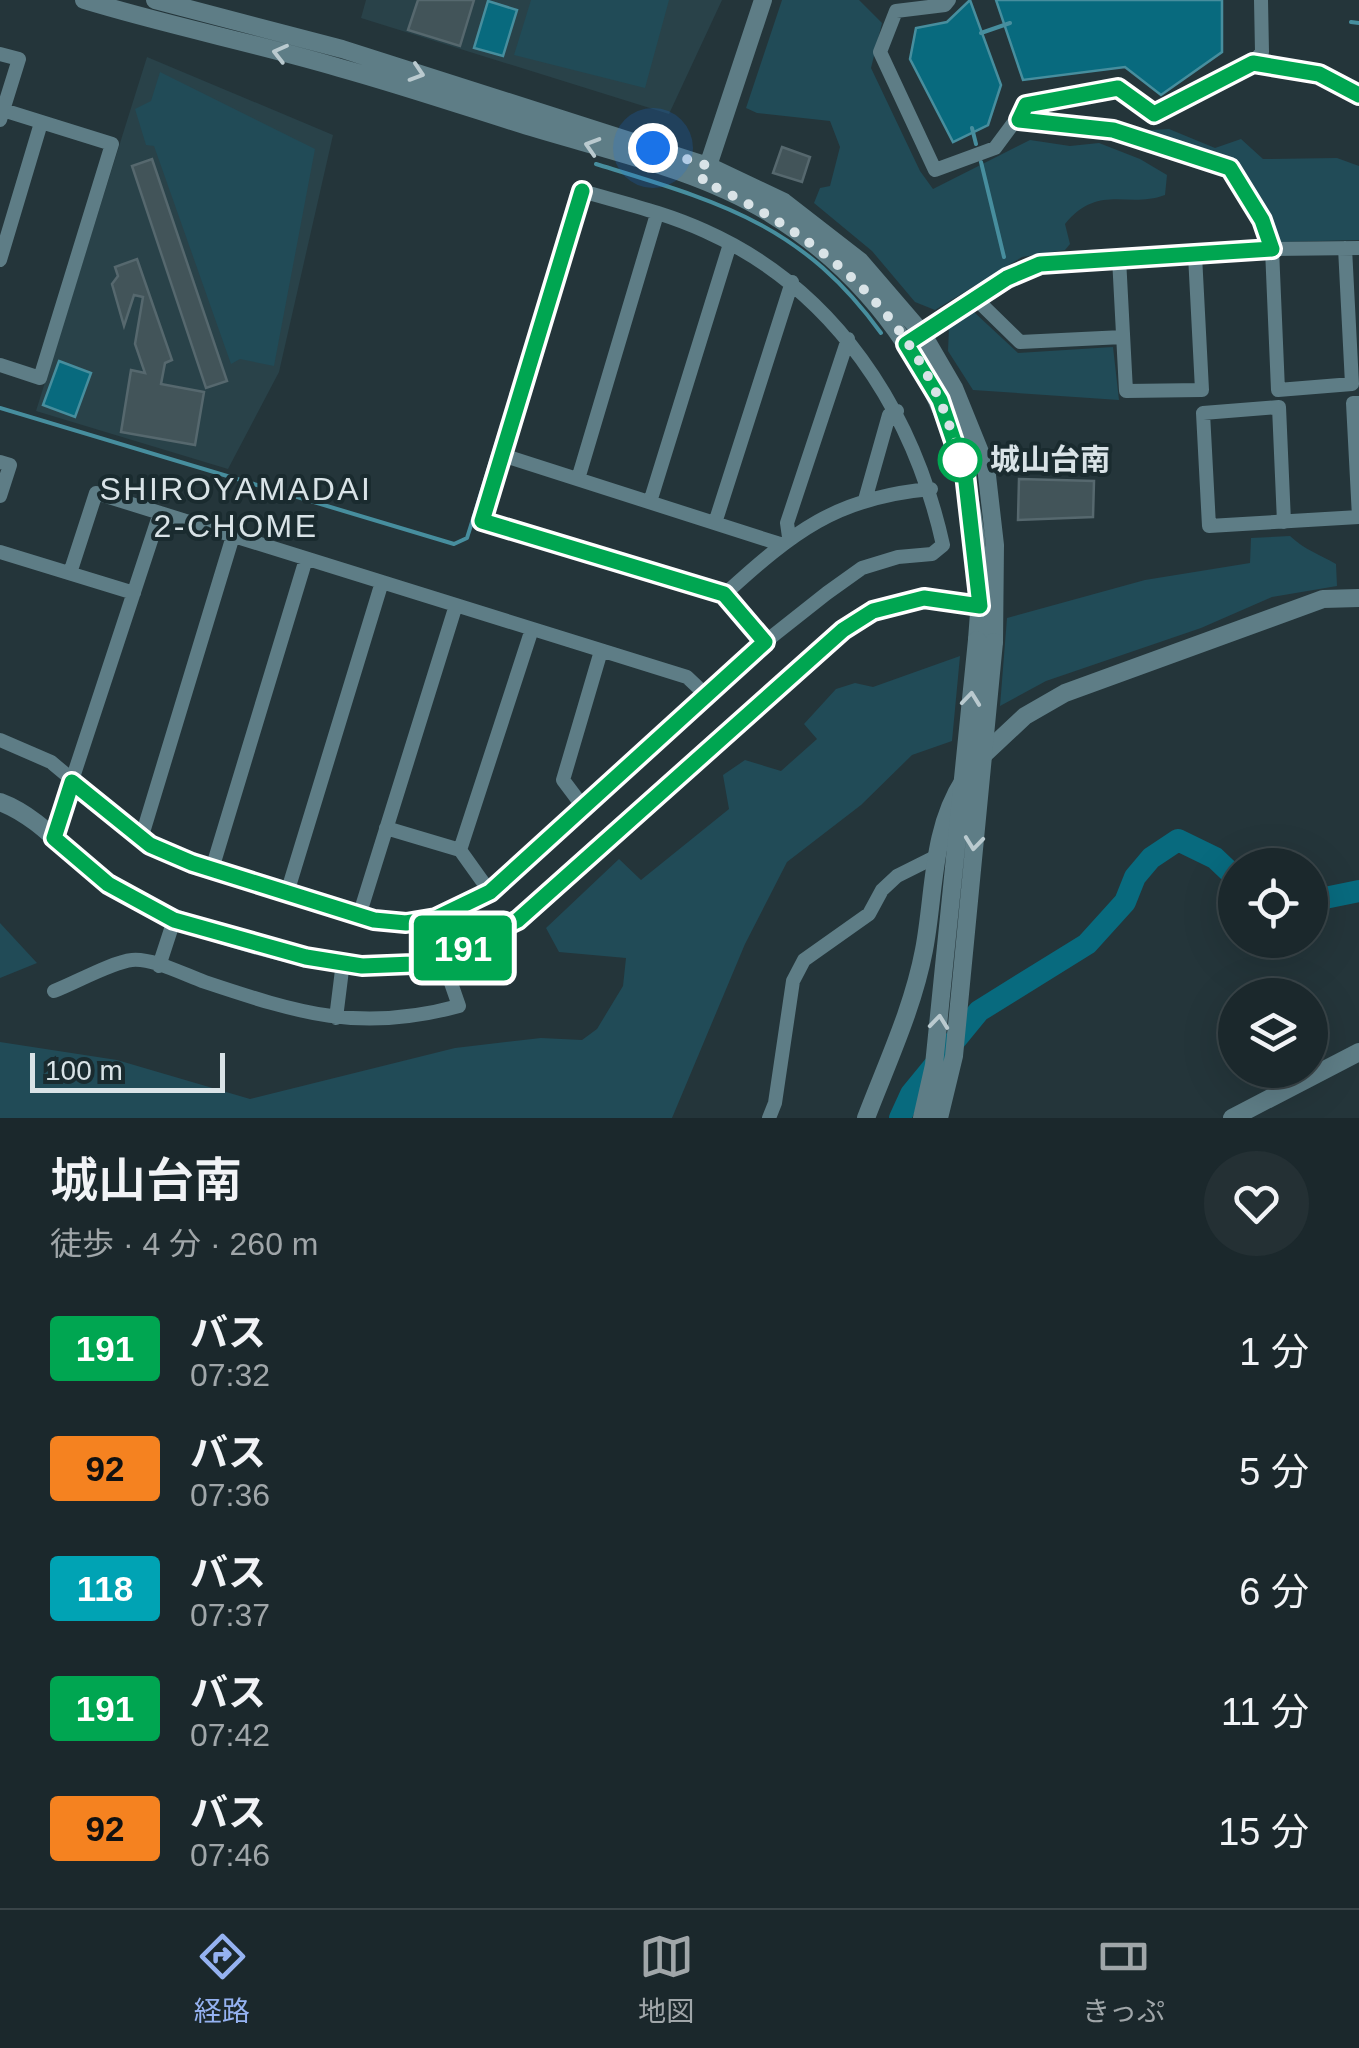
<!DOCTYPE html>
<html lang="ja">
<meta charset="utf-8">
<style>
body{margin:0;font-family:Helvetica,"Noto Sans JP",sans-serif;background:#243034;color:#f1f3f6;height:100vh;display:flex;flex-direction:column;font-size:38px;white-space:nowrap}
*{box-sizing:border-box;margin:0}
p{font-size:32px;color:#a0a6a9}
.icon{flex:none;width:55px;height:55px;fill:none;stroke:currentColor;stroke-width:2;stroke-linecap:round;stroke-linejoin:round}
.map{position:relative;height:1118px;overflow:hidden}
.details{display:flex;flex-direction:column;background:#1b282c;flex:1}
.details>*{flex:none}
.badge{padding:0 20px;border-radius:8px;font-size:35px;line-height:65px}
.fabs{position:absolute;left:1218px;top:848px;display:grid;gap:20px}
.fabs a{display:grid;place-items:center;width:110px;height:110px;border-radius:50%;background:#1b282c;box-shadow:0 10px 40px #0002,0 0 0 2px #394448;font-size:50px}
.scale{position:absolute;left:30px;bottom:25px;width:195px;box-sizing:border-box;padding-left:10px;border:5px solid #d9e3e7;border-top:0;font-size:28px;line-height:35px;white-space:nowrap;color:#d9e3e7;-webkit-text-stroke:8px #1a2b2f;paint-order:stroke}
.you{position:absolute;width:50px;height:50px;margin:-25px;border:8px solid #fff;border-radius:50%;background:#1a73e8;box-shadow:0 0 0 15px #1a73e833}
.map>.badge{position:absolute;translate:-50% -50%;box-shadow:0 0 0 5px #fff}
.round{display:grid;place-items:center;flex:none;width:105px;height:105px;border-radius:52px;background:#243034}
.summary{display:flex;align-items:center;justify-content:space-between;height:170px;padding:0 50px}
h1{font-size:48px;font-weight:600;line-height:75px}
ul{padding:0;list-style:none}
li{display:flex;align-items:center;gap:30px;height:120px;padding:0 50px}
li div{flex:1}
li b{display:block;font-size:38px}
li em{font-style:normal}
li .badge{min-width:110px;font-weight:700;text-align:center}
.tab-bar{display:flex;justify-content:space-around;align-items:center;height:140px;border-top:2px solid #394448;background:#1b282c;font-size:28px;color:#a0a6a9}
.tab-bar a{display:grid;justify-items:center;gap:5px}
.tab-bar .current{color:#95b2f1}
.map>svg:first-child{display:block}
.built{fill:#294249}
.green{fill:#214b57}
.water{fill:#086a7e;stroke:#478e9e;stroke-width:2.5}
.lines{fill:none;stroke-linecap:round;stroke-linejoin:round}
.stream{stroke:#478e9e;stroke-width:4}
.river{stroke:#086a7e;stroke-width:22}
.building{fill:#425459;stroke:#56686e;stroke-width:2.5}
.minor{stroke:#5e7d86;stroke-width:14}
.tertiary{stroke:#5e7d86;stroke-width:18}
.tertiary-bridge{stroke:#5e7d86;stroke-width:18}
.oneway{stroke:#bacacf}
.line-casing{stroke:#fff;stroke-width:22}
.line{stroke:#00a651;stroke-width:15}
.walk{stroke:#d9e3e7;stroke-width:10;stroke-dasharray:0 18}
.stop-dot{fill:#fff;stroke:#00a651;stroke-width:5}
.labels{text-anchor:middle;stroke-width:8;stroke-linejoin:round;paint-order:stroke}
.stop-label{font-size:30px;font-weight:bold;fill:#d9e3e7;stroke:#1a2b2f;text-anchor:start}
.neighbourhood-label{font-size:32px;letter-spacing:2.5px;fill:#d9e3e7;stroke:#1a2b2f}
</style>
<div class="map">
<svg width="1359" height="1118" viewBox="0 0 1359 1118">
<rect width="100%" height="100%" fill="#24353a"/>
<path class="built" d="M366,0H722L669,114L361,18Z
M147,57L333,135L279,372L228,469L36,411Z"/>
<path class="green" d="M531,0H669L645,88L514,55Z
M782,0H859L882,23L871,68L920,171L933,189L1030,140L1070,146L1099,143L1140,159L1167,175L1165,195C1127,209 1099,183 1065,224L1070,244L1065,250L1022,257L935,310L915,302L872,251L814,203L820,188L830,186L840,147L830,121L757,113L746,108Z
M160,72L315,149L274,366L240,359L231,364L154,146L146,145L135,109L151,101Z
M1169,129L1215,148L1241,139L1263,159L1337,158L1359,166V240L1280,242L1234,166L1132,131Z
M974,312L1018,353L1113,347L1119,400L973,390L948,351L949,328Z
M1290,536C1305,550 1319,554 1336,564L1337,586L1272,597L1201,628L1046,681L1000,706L1007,618L1145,580L1250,563L1251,538Z
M960,656L952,741L912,755L861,805L787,862L745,944L672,1118H0V1042L117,1060L250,1099L455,1048L541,1038L582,1040L597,1029L623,986L626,958L559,952L546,928L619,859L641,880L729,809L723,775L745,760L781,771L817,739L804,724L836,689L855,683L873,687Z
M0,923L37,963L0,978Z"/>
<path class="water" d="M970,0L1001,85L988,125L953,142L910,59L916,28L947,22Z
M996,0H1222V52L1161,95L1125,67L1023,80Z
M488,1L517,10L503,56L474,48Z
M59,361L91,373L75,417L43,405Z"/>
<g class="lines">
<path class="stream" d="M1351,22L1359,23
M981,33L1010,23
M972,128L976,144
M981,162L1004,257
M596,164C719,202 801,223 881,333
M0,408L454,544L467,538L548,279"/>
<path class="river" d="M1310,901L1359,891
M900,1118L911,1094L979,1011L1087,944L1125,902L1135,877L1151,858L1178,840L1215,858L1235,877"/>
</g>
<path class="building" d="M418,0H474L460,46L408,30Z
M782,147L810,157L802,182L773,173Z
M152,159L227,381L206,388L132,166Z
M137,259L172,360L165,363L161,384L204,392L195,445L121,432L131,370L145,373L135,344L143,297L134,295L124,326L112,284L118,276L115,267Z
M1019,479L1094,481L1093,517L1018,520Z"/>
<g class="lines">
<path class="minor" d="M949,0L945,5L896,11L880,52L935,170L995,148L1027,105L1118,88L1153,114L1253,63L1262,52L1261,0
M0,54L19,59L0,120
M1253,63L1319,74L1359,95
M1019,120L1113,130L1230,168L1262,220L1272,249L1278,390L1352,384L1345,248
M1119,258L1126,391L1202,390L1195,255
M0,260L41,123
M1123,337L1020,342L976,299L1007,278L1039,265L1272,249L1359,248
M0,365L40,378L112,144L3,110
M502,455L780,544
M0,462L10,465L0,496
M578,479L657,214
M865,500L889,415L897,411
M650,502L730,244
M1359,517L1353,403H1359
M1284,522L1279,407L1203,413L1209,526L1359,517
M715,523L792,282
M789,537L787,523L848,339
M0,552L134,593
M70,573L96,493L687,677L707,696
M725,594C792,533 836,497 931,489
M0,740L51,762L151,845L192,863L359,916L406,923L436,918L471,905L490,892L765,642L827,593L862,568L898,557L932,554L943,545C913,410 835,289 705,231C666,213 623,203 582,191L482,521L725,594L765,642
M584,808L563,780L601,651
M386,828L460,850L490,892
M53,838L160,513
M141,839L233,536
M460,850L532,629
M212,869L306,559
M287,893L382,582
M359,916L456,605
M159,966L174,920
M54,991C75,983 112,962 132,960C153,958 185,975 205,982C298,1013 360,1033 459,1006L442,957
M336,1018L343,962
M769,1118L775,1103L793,981L804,960L869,914L882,890L897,876L937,856"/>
<path class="tertiary" d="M84,0C169,26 255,43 340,68C401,85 461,105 521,124C604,150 696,168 771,214C917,303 994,470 977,640
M155,0L342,49L708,166L784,202L860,261L922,333L954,388L986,467L995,545L994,642
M705,175L763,0
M915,338L976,299
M979,759L1025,716L1065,693L1323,599L1359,598
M0,802C43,818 71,859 108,884C180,930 328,975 413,964C451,959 485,939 517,920L843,630L873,611L924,598L988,606
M866,1118C887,1063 913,1008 924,950C935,892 931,831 964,780
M1232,1118L1359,1052"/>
<path class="tertiary-bridge" d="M922,1118L934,1065L977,640
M939,1118L954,1056L994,642"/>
</g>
<defs><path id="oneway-chevron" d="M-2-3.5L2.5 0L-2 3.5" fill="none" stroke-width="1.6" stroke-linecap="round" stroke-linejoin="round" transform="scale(2.5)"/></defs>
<g class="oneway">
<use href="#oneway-chevron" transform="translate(280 53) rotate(-166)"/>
<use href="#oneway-chevron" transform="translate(417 73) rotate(18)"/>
<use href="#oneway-chevron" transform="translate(592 146) rotate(-163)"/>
<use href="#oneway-chevron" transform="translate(971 699) rotate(-84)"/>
<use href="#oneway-chevron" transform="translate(974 843) rotate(96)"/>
<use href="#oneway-chevron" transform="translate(939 1022) rotate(-84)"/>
</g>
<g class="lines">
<defs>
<path id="line" d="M582,191L482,521L724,594L765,642L490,892L436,918L406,923L374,920L192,863L150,845L72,782L54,838L108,884L174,920L306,957L362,966L413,964L442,957L518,920L843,630L873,611L924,598L980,606L965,474L940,400L906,344L1007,278L1040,264L1272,249L1262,220L1230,168L1113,130L1019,120L1026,105L1118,88L1154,114L1253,63L1319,74L1359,95"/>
</defs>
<use href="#line" class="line-casing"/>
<use href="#line" class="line"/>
<path class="walk" d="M653,148L708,166L702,181C805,228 893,295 940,401C950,424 957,450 965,474L960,460"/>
</g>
<circle class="stop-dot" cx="960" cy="460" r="20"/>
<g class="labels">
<g class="stop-label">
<text x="990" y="470">城山台南</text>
</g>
<g class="neighbourhood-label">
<text x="236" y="500">SHIROYAMADAI<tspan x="236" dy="37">2-CHOME</tspan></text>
</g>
</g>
</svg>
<div class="fabs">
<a><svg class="icon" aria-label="locate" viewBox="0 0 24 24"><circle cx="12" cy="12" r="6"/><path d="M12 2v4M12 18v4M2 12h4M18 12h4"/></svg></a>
<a><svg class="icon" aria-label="layers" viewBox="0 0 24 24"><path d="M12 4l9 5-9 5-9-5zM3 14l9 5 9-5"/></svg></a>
</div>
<div class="scale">100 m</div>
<div class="you" style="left:653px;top:148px"></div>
<b class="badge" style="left:463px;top:948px;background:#00a651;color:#fff">191</b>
</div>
<section class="details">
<div class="summary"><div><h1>城山台南</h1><p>徒歩 · 4 分 · 260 m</p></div><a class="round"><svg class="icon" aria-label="heart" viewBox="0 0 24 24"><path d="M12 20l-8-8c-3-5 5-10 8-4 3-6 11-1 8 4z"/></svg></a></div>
<ul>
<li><span class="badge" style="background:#00a651;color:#fff">191</span><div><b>バス</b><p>07:32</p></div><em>1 分</em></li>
<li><span class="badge" style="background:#f58220;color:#111">92</span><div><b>バス</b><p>07:36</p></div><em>5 分</em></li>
<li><span class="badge" style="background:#00a3b4;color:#fff">118</span><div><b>バス</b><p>07:37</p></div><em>6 分</em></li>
<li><span class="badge" style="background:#00a651;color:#fff">191</span><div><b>バス</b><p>07:42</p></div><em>11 分</em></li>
<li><span class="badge" style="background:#f58220;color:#111">92</span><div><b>バス</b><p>07:46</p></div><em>15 分</em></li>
</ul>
</section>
<nav class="tab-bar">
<a class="current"><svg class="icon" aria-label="directions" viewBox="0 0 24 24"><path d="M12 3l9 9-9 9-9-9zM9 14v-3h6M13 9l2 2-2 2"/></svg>経路</a>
<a><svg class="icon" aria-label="map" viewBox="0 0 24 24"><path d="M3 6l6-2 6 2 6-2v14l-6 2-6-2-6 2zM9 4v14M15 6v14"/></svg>地図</a>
<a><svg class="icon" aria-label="tickets" viewBox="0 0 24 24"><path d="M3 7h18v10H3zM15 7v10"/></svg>きっぷ</a>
</nav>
